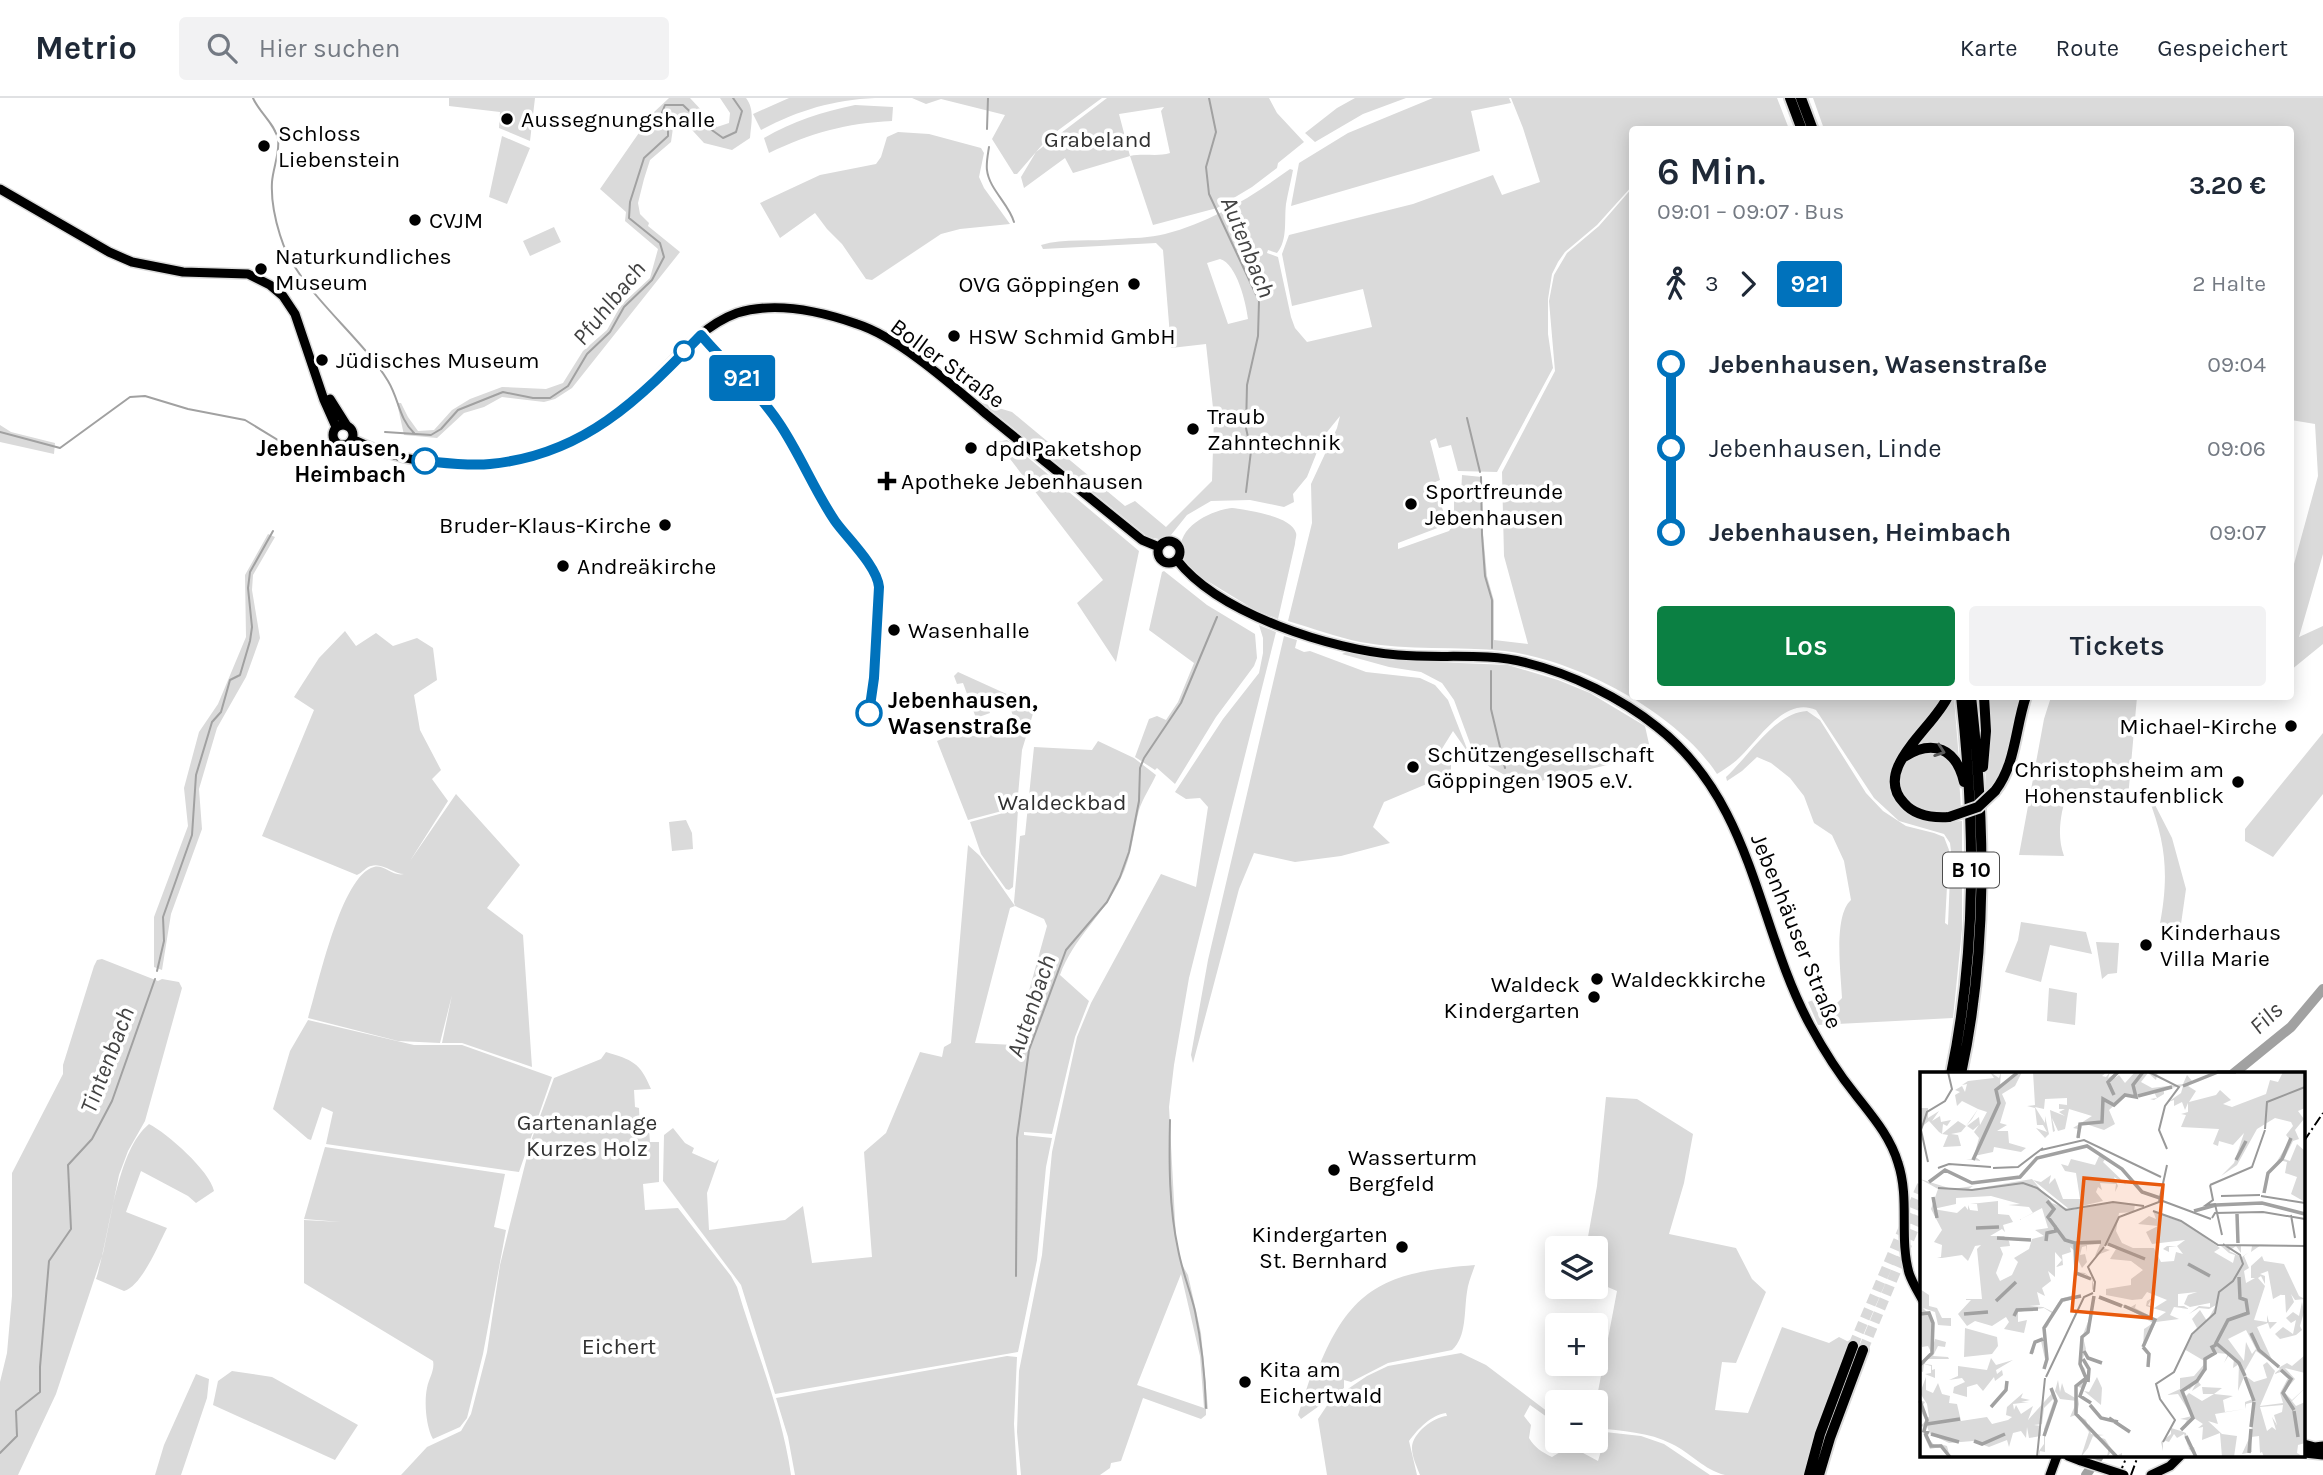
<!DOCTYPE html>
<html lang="de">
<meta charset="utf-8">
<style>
body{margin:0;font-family:Karla,sans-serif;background:#f2f2f3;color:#1f2937;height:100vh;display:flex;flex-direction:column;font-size:26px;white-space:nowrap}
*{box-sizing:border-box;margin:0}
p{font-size:23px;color:#747a83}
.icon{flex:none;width:38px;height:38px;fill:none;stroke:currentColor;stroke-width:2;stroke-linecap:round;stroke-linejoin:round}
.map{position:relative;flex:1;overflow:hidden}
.details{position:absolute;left:1629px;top:28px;width:665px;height:574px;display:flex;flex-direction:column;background:#fff;border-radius:7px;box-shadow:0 4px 18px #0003}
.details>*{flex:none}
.badge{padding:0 14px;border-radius:5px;font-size:24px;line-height:46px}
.buttons{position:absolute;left:1545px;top:1138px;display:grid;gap:14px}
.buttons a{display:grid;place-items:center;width:63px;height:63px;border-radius:7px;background:#fff;box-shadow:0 4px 18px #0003;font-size:35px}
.map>.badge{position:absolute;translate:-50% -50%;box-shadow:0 0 0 4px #fff}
.legs{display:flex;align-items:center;gap:10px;height:77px;padding:0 28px;font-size:23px}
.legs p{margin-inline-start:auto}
.head{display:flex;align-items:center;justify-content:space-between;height:119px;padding:0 28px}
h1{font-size:38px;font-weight:600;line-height:52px}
.action{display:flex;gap:14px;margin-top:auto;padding:14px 28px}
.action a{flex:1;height:80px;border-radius:7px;background:#0b8043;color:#fff;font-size:28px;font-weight:600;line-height:80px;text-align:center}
.action a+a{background:#f2f2f3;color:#1f2937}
ul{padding:0 28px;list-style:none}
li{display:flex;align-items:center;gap:24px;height:84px;font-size:26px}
li i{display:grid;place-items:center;width:10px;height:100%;margin:0 9px;background:currentColor}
li i::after{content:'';width:18px;height:18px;margin:-9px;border:5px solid;border-radius:50%;background:#fff}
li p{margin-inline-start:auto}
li:first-child i{background:linear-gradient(#0000 50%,currentColor 0)}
li:last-child i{background:linear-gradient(currentColor 50%,#0000 0)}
header{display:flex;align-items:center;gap:42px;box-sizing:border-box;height:98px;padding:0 35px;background:#fff;border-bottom:2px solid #e0e1e3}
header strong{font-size:33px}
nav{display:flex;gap:38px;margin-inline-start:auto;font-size:24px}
.search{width:490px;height:63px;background:#f2f2f3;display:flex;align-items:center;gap:18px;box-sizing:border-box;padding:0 24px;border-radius:7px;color:#747a83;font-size:26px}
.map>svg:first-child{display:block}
.green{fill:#dadada;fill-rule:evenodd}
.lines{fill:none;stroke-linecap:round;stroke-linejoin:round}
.stream{stroke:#a1a1a1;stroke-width:2}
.river{stroke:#a1a1a1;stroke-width:10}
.highway-tunnel{stroke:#d9d9d9;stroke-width:10;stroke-dasharray:10 5;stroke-linecap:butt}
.major-casing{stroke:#dbdbdb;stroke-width:12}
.highway-casing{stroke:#dbdbdb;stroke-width:14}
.major{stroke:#000;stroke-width:9}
.highway{stroke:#000;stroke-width:10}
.rail{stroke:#000;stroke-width:2;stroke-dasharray:10 3.5 2 3.5;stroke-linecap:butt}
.major-bridge-casing{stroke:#dbdbdb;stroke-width:12;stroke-linecap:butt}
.highway-bridge-casing{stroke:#dbdbdb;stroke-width:14;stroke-linecap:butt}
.major-bridge{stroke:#000;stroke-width:9}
.highway-bridge{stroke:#000;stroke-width:10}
.oneway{stroke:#595959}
.line-1-casing{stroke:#fff;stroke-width:16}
.line-1{stroke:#0072bc;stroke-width:10}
.poi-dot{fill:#000;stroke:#fff;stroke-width:2.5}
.stop-1-dot{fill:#fff;stroke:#0072bc;stroke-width:3.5}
.labels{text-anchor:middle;stroke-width:7;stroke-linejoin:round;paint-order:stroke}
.shield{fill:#fff;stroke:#4c4c4c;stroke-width:2}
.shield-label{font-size:21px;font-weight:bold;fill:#000}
.poi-label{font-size:23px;fill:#000;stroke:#fff;text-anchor:start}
.park-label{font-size:23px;fill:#313131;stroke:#fff}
.street-label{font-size:23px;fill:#000;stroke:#fff}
.stop-label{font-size:23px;font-weight:bold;fill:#000;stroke:#fff;text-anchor:end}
.water-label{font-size:24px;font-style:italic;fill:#424242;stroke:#fff}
.inset-river{fill:none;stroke:#a1a1a1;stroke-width:3.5}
.inset-road{fill:none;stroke:#999;stroke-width:2}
.view{fill:#e8590c;fill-opacity:0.15;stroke:#e8590c;stroke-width:3.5}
.inset-edge{fill:none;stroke:#000;stroke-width:3.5}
</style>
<header>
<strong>Metrio</strong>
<div class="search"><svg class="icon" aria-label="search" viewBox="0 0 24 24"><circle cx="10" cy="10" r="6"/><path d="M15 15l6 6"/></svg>Hier suchen</div>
<nav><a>Karte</a><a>Route</a><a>Gespeichert</a></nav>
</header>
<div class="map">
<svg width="2323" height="1377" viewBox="0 0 2323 1377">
<rect width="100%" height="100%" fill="#fff"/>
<path class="green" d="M449,0H535L530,43L499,30L500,14L449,8Z
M669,0H690L717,29L729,25L730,15L720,0H746C755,12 751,25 750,40L732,52L704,45L682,21L673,30L671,44L650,62L644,81L638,105L640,116L649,125L648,128L680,154L572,290L555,301L544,304L502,299L484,309L464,315L437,340L404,337L397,305H401L408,319L418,333L434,332L452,312L470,301L502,289L546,291L563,285L583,253L607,232L621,207L650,180L658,151L625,123L626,114L600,91L652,16Z
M789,0H875C833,2 799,12 761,32L753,16Z
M912,0H1102L1049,39L1017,76H1014L992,41L1005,17L941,1L926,6Z
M1107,0H1269L1277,15L1304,44L1278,65L1277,70L1252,89L1217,110L1153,127L1130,58L1073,75L1065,60L1024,90L1021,79L1036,54ZM1164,9L1161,13L1170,55C1158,59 1144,55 1130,58L1119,16Z
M1355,0H1406L1363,16L1315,44L1305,35L1337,10Z
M1433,0H1509L1511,5L1471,13L1480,53L1291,108L1299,65L1348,35Z
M1511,0H1777L1789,31L1633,32V87L1597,127L1565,154L1558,164L1552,176L1548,201V236L1553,270L1497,374L1458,373L1451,347L1439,350L1436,340L1430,343L1440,382L1433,385L1448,426L1398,445V451L1449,433L1454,426V402L1461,398L1462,377L1482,379L1483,435L1487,478L1494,503V542L1528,546L1504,458L1502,374L1555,273L1549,203L1554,177L1567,155L1599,128L1633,89V598L1945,599L1891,677L1912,717L1934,725L1962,723V831L1953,920L1818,927L1808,904L1816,901L1818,907L1831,911L1842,900C1841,876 1833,818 1851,802L1844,763L1832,737L1814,725L1804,698L1790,680L1771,665L1757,659L1742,673L1727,683L1726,679C1749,658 1774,615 1807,613L1820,622L1866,695L1883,713L1906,728L1934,735L1944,739L1949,752L1945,825L1948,827L1951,753L1950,745L1944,736L1899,723L1874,700L1816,612C1785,598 1759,641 1740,659C1733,666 1725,671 1717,676C1677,614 1577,562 1505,553C1457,548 1408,553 1360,544C1336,539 1312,530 1288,523L1312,425L1311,386L1337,330L1340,318L1323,339L1307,379L1293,396L1294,404L1284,409L1250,402L1211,403L1187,417L1171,437L1164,442L1148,439L982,305L1012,314L1125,408L1135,403L1166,429L1212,383L1214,319L1206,246L1171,250L1163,152L1156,145L1043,151L1041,147C1064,140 1092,144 1117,141C1132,140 1150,140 1165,136C1213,123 1251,99 1290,71L1293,72C1291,83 1288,94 1286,106C1284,122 1288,142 1277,155L1268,152L1267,155L1278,159L1291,219L1295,230L1307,244L1372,229L1363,191L1292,208L1282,156L1289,137L1413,106L1493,77L1502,97L1540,84L1523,30ZM1220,161C1237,166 1246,205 1248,221L1228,226L1207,165Z
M1813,0H2323V456L2299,539L2323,528V546L2291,572V477L2318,378L2315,326L2291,322V32L1824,31Z
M855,7L893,9L892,23C846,25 811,35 769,55L764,40C793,23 822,14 855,7Z
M898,34L929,36L981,50L984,55L979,79L984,90L1010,126L960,131L941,136L872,182L866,181L842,146L827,131L815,115L780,140L760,105L820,77L876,66L881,59L887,39Z
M502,38L530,50L507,106L489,99Z
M554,129L561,144L530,158L523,143Z
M0,327L11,334L55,345L54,356L0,344Z
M1007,342L1139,453L1116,564L1077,505L1103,482L997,344Z
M1232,410C1247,412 1292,418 1296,435C1297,438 1295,442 1295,446L1278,521L1255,512L1209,484L1201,482C1196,476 1187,468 1183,460C1171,431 1211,412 1232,410Z
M268,436L275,439L253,477L252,492L260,540L246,579L217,630L199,691L202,731L171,816L162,872L154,869V819L188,728L184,690L199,634L218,606L246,539L245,477Z
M1164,473L1207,507L1255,536L1257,560L1254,568L1216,619L1175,686L1157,670L1155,672L1135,659L1149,621L1157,618L1166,622L1178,604L1194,565L1149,532L1162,474Z
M1259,527L1276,534L1189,880L1174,967L1169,1009L1176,1141L1181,1165L1188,1177L1201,1235L1208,1311H1206V1317L1201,1321L1143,1300L1121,1363L1111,1365L1110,1370L1100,1377H1021L1017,1334L1019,1273L1042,1157L1052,1054L1077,939L1091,905L1161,776L1196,789L1208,709L1200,700L1186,701L1175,694L1223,621L1259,575L1263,555V540ZM1181,1176L1200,1258L1204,1310L1137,1287Z
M345,533L356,548L376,535L393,548L417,540L433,550L437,582L414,597L420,632L441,672L432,681L448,703L410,763L456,696L520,767L487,810L523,837L532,969L462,945H442L452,897L440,945L398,943L308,920C318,888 341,777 374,769C384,766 393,779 404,776C394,776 382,764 371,768C366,769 362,775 357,777L262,738L314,612L294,599L319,560Z
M1284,538L1297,542L1295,550L1304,554L1310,553L1366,574L1420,580L1435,587L1448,602L1469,656L1453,633L1435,662L1451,663V685H1429L1384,704L1373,729L1390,745L1341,758L1295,764L1254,755L1239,791L1193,965L1191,957L1208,862Z
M1348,553L1388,562L1508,567L1558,582L1590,595L1645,628L1649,646L1648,659L1636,660L1541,683H1516L1490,669L1474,656L1454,602L1442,585L1421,574L1389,569L1342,556Z
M958,574L1035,609L1022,652L1017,709L968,722L937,643L969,630L973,638L1016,626L1008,604L989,612L990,615L976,620L963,585L957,586L954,578Z
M1950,599L1954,600L1959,662L1955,657L1913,651Z
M1988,599H2020C2013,632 2010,670 1985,695Z
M2051,599H2137L2128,700C2115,696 2080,684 2069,694C2064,698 2064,708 2062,714C2059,730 2059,744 2064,758L2019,757L2044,621Z
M2323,635V696L2273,759L2245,743V731Z
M1098,643L1134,660L1156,677C1151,688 1143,700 1139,712C1133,735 1132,758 1121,780C1105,816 1073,840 1060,877L1089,903L1075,939L1052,1036L1024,1034V1037L1052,1040L1046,1069L1037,1162L1018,1254L775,1296L741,1187L663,1083L664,1037L673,1030L685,1045L694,1050L692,1055L715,1065L719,1061L707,1095L709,1132L785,1122L803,1108L812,1165L872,1159L864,1054L886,1035L920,954L942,959L944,949L951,945L968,747L980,758L1015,808L1010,810L975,945L1014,947L1047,828L1044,821L1015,808L1014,804L1020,738L1025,737L1034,649L1092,652Z
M1930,653L1948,660L1959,679L1961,711L1936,715L1918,712L1902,697L1899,679L1906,663Z
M2150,696L2159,700L2154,705L2172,740L2186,791L2179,840L2159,831C2169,780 2167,747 2148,699Z
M1018,711L1013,789L1009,792L1006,791L981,756L970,724Z
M686,722L692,735L693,751L672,753L669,724Z
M2021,824L2086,834L2092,856L2050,847L2041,884L2005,874L2018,842Z
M2096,844L2119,845L2117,875L2108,876L2102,881Z
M102,861L158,883L162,881L179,884L182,890L145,1023L128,1053L119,1077L103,1155L56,1296L18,1377H0V1284L7,1255L12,1198V1075L63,976V967L94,868L97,862Z
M2049,890L2077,895L2075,927L2047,923Z
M308,922L414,947H462L552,979L519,1074L326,1046L333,1014L322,1009L311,1042L308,1041L273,1011L290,953Z
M606,954C632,962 640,964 651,991L634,992L635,1009L639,1010L640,1031H649L650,1044H659V1084L643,1086L645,1112L678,1110L731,1178L737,1189C755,1251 782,1312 791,1377H401L427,1349L461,1333L471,1316L487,1254L500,1167L510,1126L531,1043L554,980L601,961Z
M1606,999L1637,1001L1693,1036L1684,1085L1669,1136L1736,1150L1752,1181L1766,1194L1736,1265L1722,1264L1715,1312L1748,1315L1782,1229L1829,1245L1839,1239L1849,1244L1829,1295L1805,1377H1725C1704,1372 1691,1355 1672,1346C1649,1334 1622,1333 1596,1330V1304L1617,1193L1596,1184V1150H1586L1597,1088Z
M149,1026C167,1035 210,1073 214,1093L196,1105L188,1098L141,1073L126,1114L167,1130C158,1147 142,1188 124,1193L96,1181C110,1139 115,1054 149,1026Z
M325,1049L505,1076L494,1129L506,1132L483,1256L467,1320L460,1329L433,1341C426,1329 424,1304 427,1290C429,1280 435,1272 433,1263L304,1185V1122L341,1124L304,1121Z
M1475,1167C1472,1176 1468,1185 1467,1194C1464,1212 1467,1239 1452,1252L1388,1265L1351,1284L1344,1282V1290L1301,1321L1298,1317L1314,1268L1319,1269C1352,1186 1391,1174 1475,1167Z
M1461,1255L1486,1267L1548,1314L1547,1319L1530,1307L1524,1318L1531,1327L1529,1340C1535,1350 1542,1354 1552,1359L1570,1348L1598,1363L1603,1346L1596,1337V1333L1641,1338L1664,1346L1710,1377H1420C1417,1369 1412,1359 1412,1350C1412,1335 1434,1319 1447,1318L1446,1315C1431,1317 1418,1331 1409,1343L1417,1377H1327L1318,1321L1330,1303L1367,1278L1388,1268Z
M1007,1258L1017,1259L1014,1326L1017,1377H795L788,1339L776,1300Z
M232,1273L272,1279L358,1327L335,1362L213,1307L218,1283Z
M196,1276L209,1281L207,1300L181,1377H155L164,1347Z"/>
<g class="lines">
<path class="stream" d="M253,0C259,14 275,26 278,41C280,55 273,70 272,84C271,101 275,121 280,137C295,190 359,235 388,283C399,301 399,321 414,335
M1209,0L1216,34L1206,69L1209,96L1259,203L1258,238L1247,287L1246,330L1251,353L1246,394
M987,31L988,0
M989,49C988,56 986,65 987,72C989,91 1009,106 1014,124
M1467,320L1480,374
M0,334L60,350L130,299L145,298L188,311L245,322L309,361
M385,334L431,337L441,331L458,312L503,294L533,300H550L568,288L587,256L610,234L624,209L652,182L664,159L660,145L629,120L630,104L644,60L668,38V32L661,17L665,7H683L702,25L723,40L736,34L742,13L733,0
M1481,379L1482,437L1485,478L1492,502V550
M1491,573V611L1505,670
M157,873L164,843L163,819L192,737L196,677L212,624L221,614L230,582L240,577L250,543L252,529L248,490L250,474L273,433
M1170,1022C1169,1065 1169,1109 1178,1151C1182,1173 1190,1192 1195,1213C1202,1246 1205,1277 1206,1310
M1016,1178L1017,1040L1029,952L1066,852L1107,804L1120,779L1129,754L1139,703L1140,670L1144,660L1181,605L1217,519
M0,1355L17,1338L16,1313L40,1294V1269L49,1163L71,1131L68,1067L92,1041L112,1003L155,881"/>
<path class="river" d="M2233,976L2291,929L2323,891
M2086,1377L2099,1358"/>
<path class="highway-tunnel" d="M1853,1248L1922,1087
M1863,1252L1922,1111"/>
<defs>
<path id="major" d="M0,91L109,154L132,164L183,174L248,176L270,187L283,198L295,216L324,302L336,329
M330,301L347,328
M333 337a10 10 0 1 1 20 0a10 10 0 1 1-20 0Z
M352,341C444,386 557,371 633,303C666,274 695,230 737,215C775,203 820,213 857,226C898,239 952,287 986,316C1038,358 1090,400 1142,442L1159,449
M1158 454a11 11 0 1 1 22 0a11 11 0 1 1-22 0Z
M1177,462C1219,516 1332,552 1398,557C1441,561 1485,554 1527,565C1572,576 1621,600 1657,629C1754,705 1756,826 1810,927C1823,951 1838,975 1855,996C1872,1018 1890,1038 1898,1065C1910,1101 1899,1139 1909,1175C1912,1184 1917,1192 1922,1201
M2304,1346L2315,1349L2323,1348
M2304,1355L2323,1357
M2068,1358L2081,1363
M2050,1377L2057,1358
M2151,1377L2170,1368L2180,1358"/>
<path id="highway" d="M1790,0L1802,32
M1801,0L1813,32
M1948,598C1935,629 1871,671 1904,705C1915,718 1933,720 1949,719
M1904,659C1933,641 1956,650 1964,684
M1983,669L1986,633L1984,598
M1995,693C2016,666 2015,630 2026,598
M1951,976C1977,852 1975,724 1961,598
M1961,976C1988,852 1985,724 1971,598
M1809,1377L1820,1336L1853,1248
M1819,1377L1830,1340L1863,1252"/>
</defs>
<use href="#major" class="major-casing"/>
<use href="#highway" class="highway-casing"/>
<use href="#major" class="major"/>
<use href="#highway" class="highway"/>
<path class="rail" d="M2304,1043L2323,1015
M2119,1377L2127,1358
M2131,1377L2138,1358"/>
<defs>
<path id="major-bridge" d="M2081,1363L2124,1377"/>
<path id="highway-bridge" d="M1949,719L1978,709L1995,693"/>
</defs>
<use href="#major-bridge" class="major-bridge-casing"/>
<use href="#highway-bridge" class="highway-bridge-casing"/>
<use href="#major-bridge" class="major-bridge"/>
<use href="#highway-bridge" class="highway-bridge"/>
</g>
<defs><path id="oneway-chevron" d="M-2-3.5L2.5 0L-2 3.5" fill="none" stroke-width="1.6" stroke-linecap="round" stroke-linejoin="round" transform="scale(1.75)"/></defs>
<use class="oneway" href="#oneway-chevron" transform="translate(1940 653) rotate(19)"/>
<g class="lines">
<defs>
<path id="line-1" d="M425,363C446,365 468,368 490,366C584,357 638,302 701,237C726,267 757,292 779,325C800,356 814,392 835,423C847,440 877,468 879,489L874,580L869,615"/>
</defs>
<use href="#line-1" class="line-1-casing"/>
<use href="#line-1" class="line-1"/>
</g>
<g class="poi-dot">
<circle cx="507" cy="21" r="7"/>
<circle cx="264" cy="48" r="7"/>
<circle cx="415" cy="122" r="7"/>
<circle cx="261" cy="171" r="7"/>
<circle cx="1134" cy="186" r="7"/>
<circle cx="954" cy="238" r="7"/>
<circle cx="322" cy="262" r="7"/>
<circle cx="1193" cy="331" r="7"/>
<circle cx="971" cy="350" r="7"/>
<path d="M883.5 372.5h7v7h7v7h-7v7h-7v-7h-7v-7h7z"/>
<circle cx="1411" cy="406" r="7"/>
<circle cx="665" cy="427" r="7"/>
<circle cx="563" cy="468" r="7"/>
<circle cx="894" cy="532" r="7"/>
<circle cx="2291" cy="628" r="7"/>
<circle cx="1413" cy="669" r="7"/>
<circle cx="2238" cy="684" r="7"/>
<circle cx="2146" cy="847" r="7"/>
<circle cx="1597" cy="881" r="7"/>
<circle cx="1594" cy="899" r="7"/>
<circle cx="1334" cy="1072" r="7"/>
<circle cx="1402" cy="1149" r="7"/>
<circle cx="1245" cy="1284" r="7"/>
</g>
<g class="stop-1-dot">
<circle cx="684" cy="253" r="9"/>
<circle cx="425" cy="363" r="12"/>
<circle cx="869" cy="615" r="12"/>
</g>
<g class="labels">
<rect class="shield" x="1943" y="754.5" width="56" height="35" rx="5"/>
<g class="shield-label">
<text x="1971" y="779">B 10</text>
</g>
<g class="poi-label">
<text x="521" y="29">Aussegnungshalle</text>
<text x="278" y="43">Schloss<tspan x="278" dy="26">Liebenstein</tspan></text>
<text x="429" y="130">CVJM</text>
<text x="275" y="166">Naturkundliches<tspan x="275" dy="26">Museum</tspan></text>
<text x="1120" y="194" text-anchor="end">OVG Göppingen</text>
<text x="968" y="246">HSW Schmid GmbH</text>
<text x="336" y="270">Jüdisches Museum</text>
<text x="1207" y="326">Traub<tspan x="1207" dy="26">Zahntechnik</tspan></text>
<text x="985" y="358">dpd Paketshop</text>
<text x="901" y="391">Apotheke Jebenhausen</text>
<text x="1425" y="401">Sportfreunde<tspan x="1425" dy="26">Jebenhausen</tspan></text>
<text x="651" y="435" text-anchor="end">Bruder-Klaus-Kirche</text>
<text x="577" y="476">Andreäkirche</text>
<text x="908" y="540">Wasenhalle</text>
<text x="2277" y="636" text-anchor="end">Michael-Kirche</text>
<text x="1427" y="664">Schützengesellschaft<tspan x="1427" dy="26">Göppingen 1905 e.V.</tspan></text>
<text x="2224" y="679" text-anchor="end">Christophsheim am<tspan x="2224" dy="26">Hohenstaufenblick</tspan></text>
<text x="2160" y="842">Kinderhaus<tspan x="2160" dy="26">Villa Marie</tspan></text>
<text x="1611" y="889">Waldeckkirche</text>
<text x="1580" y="894" text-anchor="end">Waldeck<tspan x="1580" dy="26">Kindergarten</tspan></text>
<text x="1348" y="1067">Wasserturm<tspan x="1348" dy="26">Bergfeld</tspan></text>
<text x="1388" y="1144" text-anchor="end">Kindergarten<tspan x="1388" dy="26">St. Bernhard</tspan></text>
<text x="1259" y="1279">Kita am<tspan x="1259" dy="26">Eichertwald</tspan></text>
</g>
<g class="park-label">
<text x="1098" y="49">Grabeland</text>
<text x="1062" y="712">Waldeckbad</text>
<text x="587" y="1032">Gartenanlage<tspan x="587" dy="26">Kurzes Holz</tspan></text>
<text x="619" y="1256">Eichert</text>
</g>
<g class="street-label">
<text transform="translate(948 265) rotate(36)" y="8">Boller Straße</text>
<text transform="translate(1797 833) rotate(68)" y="8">Jebenhäuser Straße</text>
</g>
<g class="stop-label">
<text x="406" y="358">Jebenhausen,<tspan x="406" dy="26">Heimbach</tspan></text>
<text x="888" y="610" text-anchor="start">Jebenhausen,<tspan x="888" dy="26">Wasenstraße</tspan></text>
</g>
<g class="water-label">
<text transform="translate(1248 149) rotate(68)" y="8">Autenbach</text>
<text transform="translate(609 205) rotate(-51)" y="8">Pfuhlbach</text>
<text transform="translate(1031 908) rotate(-71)" y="8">Autenbach</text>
<text transform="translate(2266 920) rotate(-43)" y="8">Fils</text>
<text transform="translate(107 962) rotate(-69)" y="8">Tintenbach</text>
</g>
</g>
<g transform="translate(1920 974)">
<rect width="385" height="385" fill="#fff"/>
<path d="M70,0L79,6L81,0L80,14L96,0H102L95,14L82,22L86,31L80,51L87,53L77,59H88L89,71L106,76L101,80L74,75L73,80L54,84L61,89L46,87H53L59,66L54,60L59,53L53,58L47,54L59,45L60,53L67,40L58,37L52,47L41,60L31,62L38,63L41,74L23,75L28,63L22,62L19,60L9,49L0,56V36H8V46L19,39L12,49L20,44L21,50L31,48L27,54L23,52L22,62L38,49L46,54L58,37L42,29L37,34L35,23L40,20L35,18L42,14L45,20L47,12L42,13L48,9L74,6ZM113,0H187L182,4L186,5L190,0L188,6L198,0L195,6L199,3L205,11L215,0H238L236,8L228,1L221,10L232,16L263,12L267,3L273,10L268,14L276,19L269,30L296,23L300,18L311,28L303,32L312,35L346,22L350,8L358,10L363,0H385V36L378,39L384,47L375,58L379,67L373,69L364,87L370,89L377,72L385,79V130L371,122L377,105L365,101L367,90L359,88L348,104L370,68L366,63L373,54L371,50L355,46L337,57L317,93L301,104L314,91L324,61L313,73L299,69L298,74L293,72L299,57L261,55L266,43L261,42L268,40V31L265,38L262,30L254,34V28L248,30L261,21L263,14L244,17V22L234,28L230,27L237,26L234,20L215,26L205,24L189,38L195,52L184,58L163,51L159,65L157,67L158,57L153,56L172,44L149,37L145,57L138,59L132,46L135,59L133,60L130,38L145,44L139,40L145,37H139V32L147,33V26L125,27L124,37L115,35L125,51V44L129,62L125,66L116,56L127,60L123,53H117L115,36L107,34L115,33ZM180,82L186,86L183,90L207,113L194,105L198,114L195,120L196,112L180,111L182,118L178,115L176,120L183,129L149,137L113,108L121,110L131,103L129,112L135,106L143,127H160L156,101L145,99L141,92L148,94L151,87L175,93ZM0,107L32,117L53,114L47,118L112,107L132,131L151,138L194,130L215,132L214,140L199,141L196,159L202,171L213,176H234L241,190L254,189L256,180L263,182L257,174L249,175V180L243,177L247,174H236H257L265,168L232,172L226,160L238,154L218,152L229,144L236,147L233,139L266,152L300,176L294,180L313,191L315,183L309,181L301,174L355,172L341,173L331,180L332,174H321V181L316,174L309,179L322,185L329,180L324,184L329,196L324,199L326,211L335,206H331V194L342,184L344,189L364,192L379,224L385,227L375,228L371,222L374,230L366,241L365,223H360L364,221L353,227L348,199L340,202L345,204V212L341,204L338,206L345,214L334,248L347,250V243L349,250H357L350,257L348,251L337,255L353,290L360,295L367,291L372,294L385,283V301L365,296L375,307L364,320L372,328L385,316L372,329L376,334L385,330V371L378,373L377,381L384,385H344L342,380L332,385L340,381L339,364L331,365L332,380L322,382L331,362L334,330L326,332L325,337V330L333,327L324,305L318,319L319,292L313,296L314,287L309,283L304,291L308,282L297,281L285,288L287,298L276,307L281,313L272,319L276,311L269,318L268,313L262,320L264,326L269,321L282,329L294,322H283L282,315L302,316L294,322L313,324L303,328L305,340L325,337L295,342L298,352L288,349L302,362L317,364L314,385H302L300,361L282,368L283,355L278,356L283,352L274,346L261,359L266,361L269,376L274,375L277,385L269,377L264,362L257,366L254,362L249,370L243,368V379L241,370L251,362V356L261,359L267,348L260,347L272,344L258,322L247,323L260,317V306L274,304L286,290L264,277L277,256L272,247L280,238L287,249L296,233L289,237L279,236L269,242L279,234L290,235V231L270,235L264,232L268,223L277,220L258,222V234H264L269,237L254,235L250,243L259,247L236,250L223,277L224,257L233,251L203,234L193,232L185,227H181L179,226L211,235L216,232L215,236L236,247L246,240L226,234L227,229L232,226L228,233L234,236L247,228L227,220L222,227L212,228L186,223V217L211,213V207L223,198L211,189L190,187L196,177L191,174L186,173L183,176L190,178L175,184L180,172L167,173L166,180V174L162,175L160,183L165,182L167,190L162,196L158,188L157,200L165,201L172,207L174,215V217L172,218V208L165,202L161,205L154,197L156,180L150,175L151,180L142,183L143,193L136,195L142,188L135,180V205L128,199L131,209L122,216L125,224L117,220L120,233L109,234L123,235L133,240L138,231L143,226L154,223L155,226L138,232L137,237L132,242L130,249L128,254L126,256L124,257L128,287L126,292L121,269L115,270L114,281L110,282L115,269L123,267L124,256L132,241L124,236L98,240V250L107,248L104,261L84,257L89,250L86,245L72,254L55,249L47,254L38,242L51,228H46V227L45,216L46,227H62L57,177L61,173L55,174L48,189L42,183L22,186H17L21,185L22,173L14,170L22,158L11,137L18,117ZM71,124L100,132L88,133L109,135L113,141L99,148L122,136L128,156L115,158L124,164L112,167L109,177L94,186L98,190L92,203L80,209L76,201L83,182L80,175L90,174L89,169L84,164H70L82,157L85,160L83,153L93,150L89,143L78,142V129L50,132H57L58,139L50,138L48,133V138L45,134L37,141L13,137L36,132V126ZM326,258L336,277L332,282L326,270L324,289L308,267ZM336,279L360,297L354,302L361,300L368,306L360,321L363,331L340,334L355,299L347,290L343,293L347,306L334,310L323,302ZM363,333L362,340L354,343L357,353L352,345L356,358L352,355L347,359L340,335ZM0,217L9,223V234L17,236L22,246H31V254L18,253L15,240L3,236L12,245V279L15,267L26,270L25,275L18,274L13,284L28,285L29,287H6L5,292L12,293V298L15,297V306L5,302L11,301V294L4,292L3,300L0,299V292L11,280L8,274L2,275L0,268ZM382,230L384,240L380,254L382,258L376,263L360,267L355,262L363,255L373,262L376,248L371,251L366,246L373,240L379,244ZM173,237L169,261L163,265L166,277L161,292L165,297L167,311L164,317L156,314L159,332L157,342L166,348L169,357V351L171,362L184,363L176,364L185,367L196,384L202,381V385H196L191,380L187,385L189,374L173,364L168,376L161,385L169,360L156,343L150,345L157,329L140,327L135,319L138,308L140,320L142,311L145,320L157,327L156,313L166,306L160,292L162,265ZM45,256L77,265L78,274L72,282L44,285ZM71,286L76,293L93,288L76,298L77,302L82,298L83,303L75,309L74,305L63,319L57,312L47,315V325L33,321L34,315L45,310L42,306L29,308L38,304V294L67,298ZM6,305V318L13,321L18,311L22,322L30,324L29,331L37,332L41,349L67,345L72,352L88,348L92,345L86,343L87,335L103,321L101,326L110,328L101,330H109L93,332L94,338L96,333L101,342L113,334L108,348L134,319L137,329L125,357V380L120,379V385L119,379L124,372V357L135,325L124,336L122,352L114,353L121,354V364L109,366L107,355L106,366L101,359L93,361L89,375L87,368L69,375L53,369L29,371L10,362L6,352V366L10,368L16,375L20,372L27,374L30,385L21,375L10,377L4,364L5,355L0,354L6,349L0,338V328L5,330L1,336L5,346L9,345L7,332L0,321ZM177,305L182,316L181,333L164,319L169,320Z" fill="#dadada" fill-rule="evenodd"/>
<path class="inset-river" d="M263,14L298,0H316M194,23L188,10L198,0M218,24L252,15M158,66L160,52L182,50L183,27L194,33L205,23L216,25L213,13L223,0M53,88L79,31L76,18L97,1M316,88L326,69M9,110L25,98L52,111L100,105L117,86L167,74L202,97L222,120L240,126M344,121L348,101L362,87L371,66M13,125L17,146M127,129L134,137L128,145L145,168L155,171L156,201L171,207M274,139L296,133L342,131L385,142M317,142L318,171M56,156L79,155M77,166L111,168M126,169L127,161L136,159L135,154M155,171L181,170M188,172L225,187M268,192L290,204M319,205L320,226L326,228L328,241L308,248L296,271L319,291L325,304M174,224L168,260L162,265L160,292L166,306L156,314V342L197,385M179,225L202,234M76,229L96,210M204,234L235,248L223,275M0,242L9,241L13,251L12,281L0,293M44,242L68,240M94,244L97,238L118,237M331,261L339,278L359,295M223,275L229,282L228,295M164,279L168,286L182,291M111,282L115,270L123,267M163,287L169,297L168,310M124,297L127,287L124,256L142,228L161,224M361,298L371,307L363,321L374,338M325,305L334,329M166,308L160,324L171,331M0,329L7,348L4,359L9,361M170,333L181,346L198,350M71,335L86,318L87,309M374,339L378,365M189,346L210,360M7,352L40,347M331,355L334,330M261,358L273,346L262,319L277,309L285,297V287L295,281L292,275L296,273M5,361L11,374H21L30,385M11,362L39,370M124,364L136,329L131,316M266,364L276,385M54,369L62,372L85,362M329,381L331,357"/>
<path class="inset-road" d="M229,0L259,15L245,34L239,58L247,77M345,57L347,30L385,15M121,78L164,68L241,105M8,90L1,58L7,40L25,29L32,17L28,0M18,96L29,92L71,95M73,96L98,95L123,76M290,113L332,95L345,58M290,113L293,128L286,133L295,132L302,163M18,116L52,118L103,111L117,116L146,138L193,130L224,134M301,124L340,123M341,124L385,131M240,128L291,147M233,139L261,149L298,173L385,174M371,143L375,166M292,146L295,141L343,140L385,147M185,174L199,145L239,130L247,93M174,220L175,210L168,195L184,175M126,305L164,225L173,221M243,370L255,348L240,327L236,312L254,300L272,262L295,241L299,220L313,209L323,192L320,183L303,172M117,385L125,306"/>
<path class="view" d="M164,106L243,113L231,246L152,239Z"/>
<rect width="385" height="385" class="inset-edge"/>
</g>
</svg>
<div class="buttons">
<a><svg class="icon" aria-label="layers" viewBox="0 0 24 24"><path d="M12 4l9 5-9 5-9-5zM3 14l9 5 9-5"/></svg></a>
<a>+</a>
<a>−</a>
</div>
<b class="badge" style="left:742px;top:280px;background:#0072bc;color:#fff">921</b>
<section class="details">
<div class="head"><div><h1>6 Min.</h1><p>09:01 – 09:07 · Bus</p></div><b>3.20 €</b></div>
<div class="legs"><svg class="icon" aria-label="walk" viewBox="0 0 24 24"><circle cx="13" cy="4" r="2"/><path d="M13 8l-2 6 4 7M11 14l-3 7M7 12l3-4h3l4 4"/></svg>3<svg class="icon" aria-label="forward" viewBox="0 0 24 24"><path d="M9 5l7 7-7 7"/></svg><b class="badge" style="background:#0072bc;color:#fff">921</b><p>2 Halte</p></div>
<ul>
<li><i style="color:#0072bc"></i><b>Jebenhausen, Wasenstraße</b><p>09:04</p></li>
<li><i style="color:#0072bc"></i><span>Jebenhausen, Linde</span><p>09:06</p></li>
<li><i style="color:#0072bc"></i><b>Jebenhausen, Heimbach</b><p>09:07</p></li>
</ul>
<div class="action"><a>Los</a><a>Tickets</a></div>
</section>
</div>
